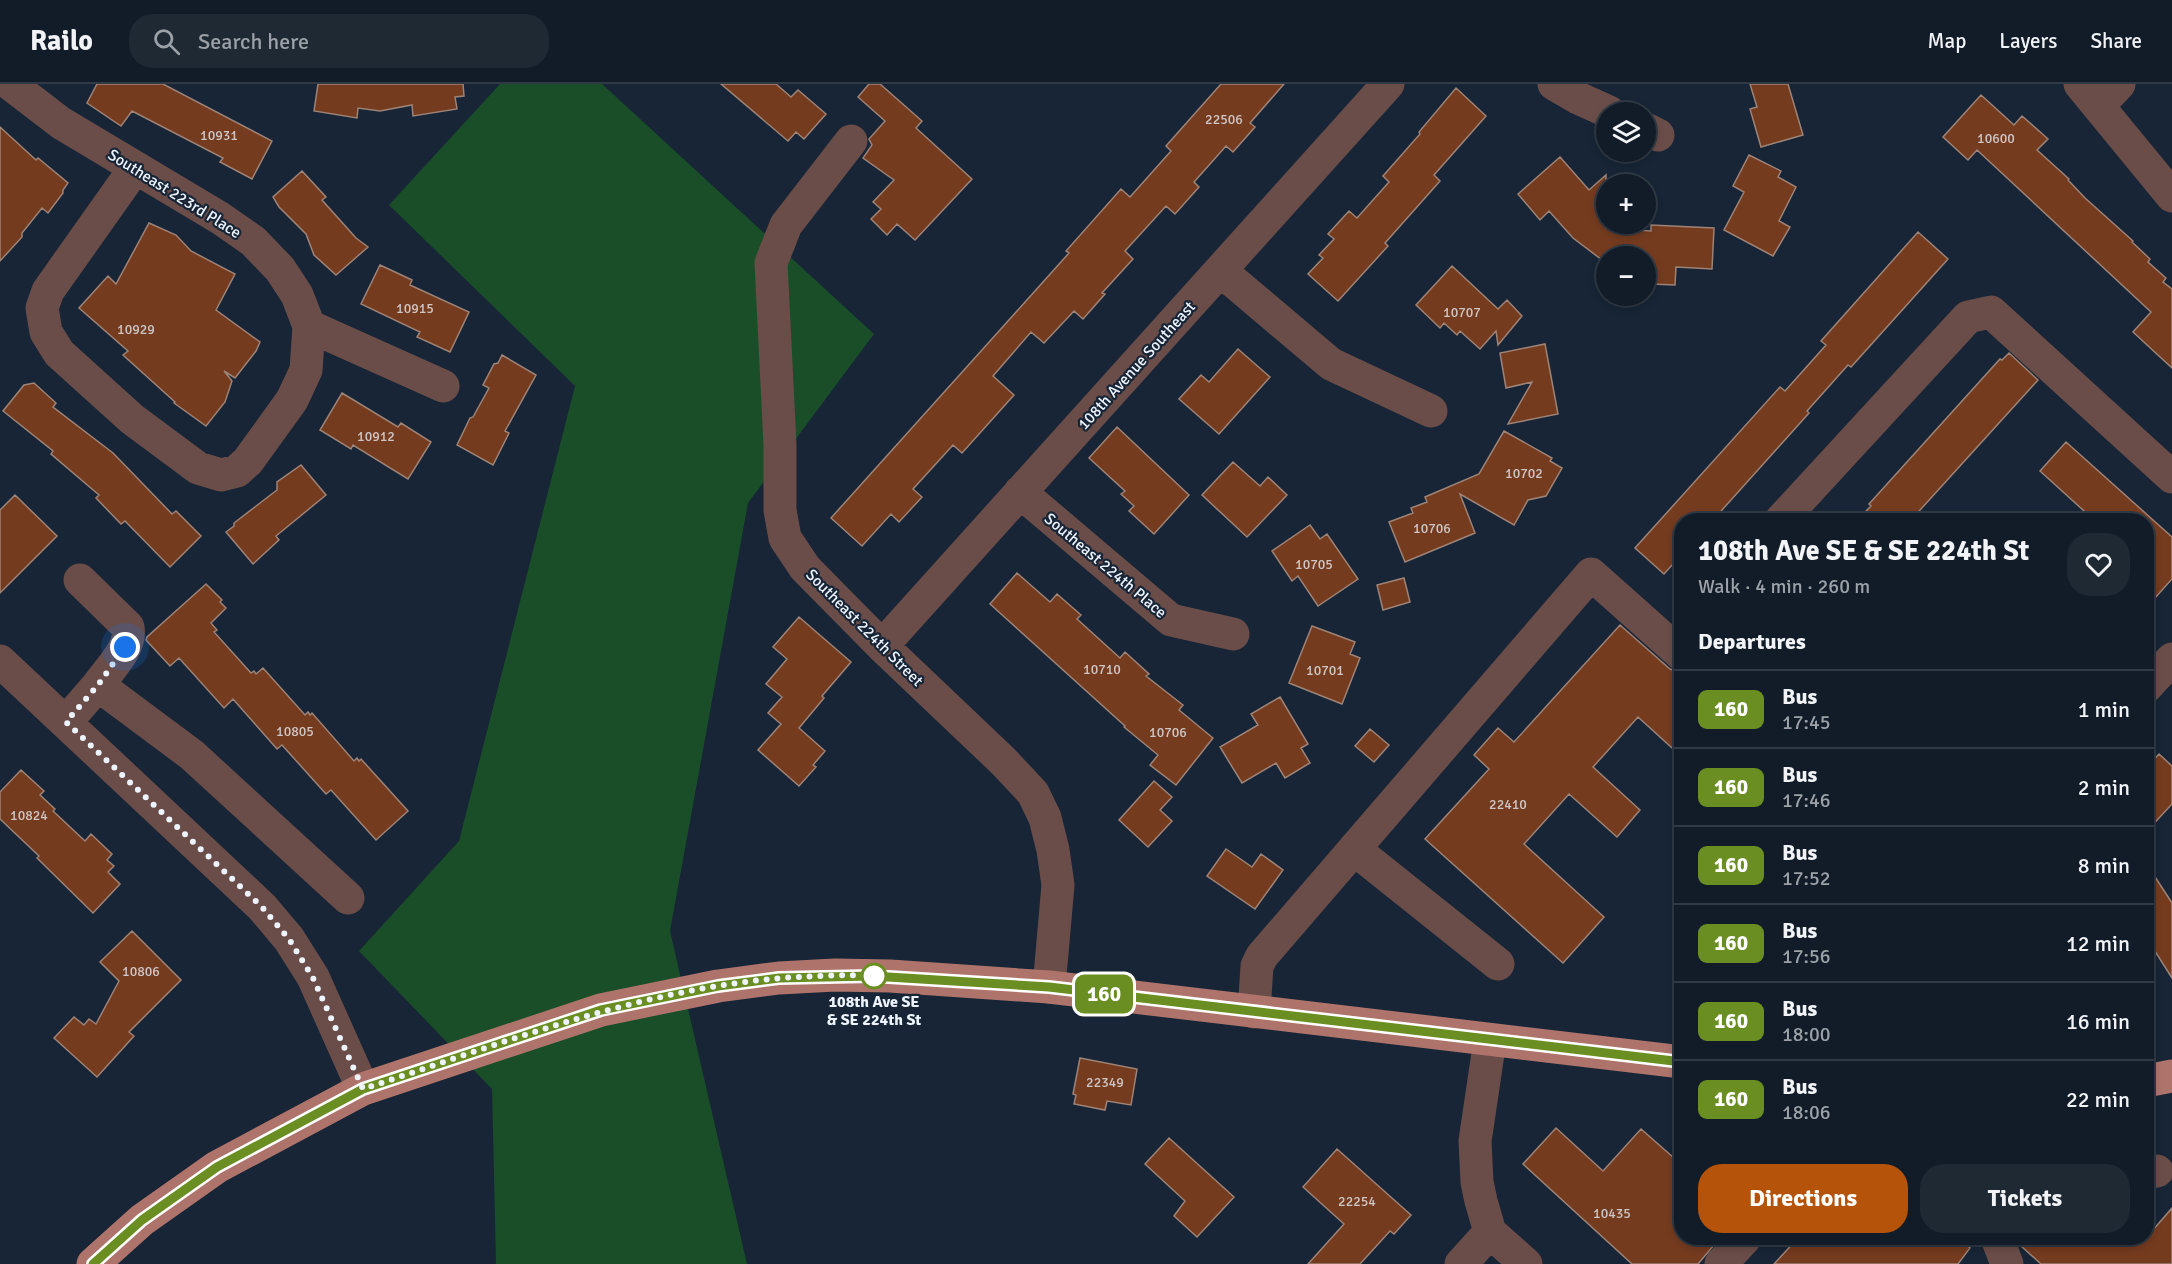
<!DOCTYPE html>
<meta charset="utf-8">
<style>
body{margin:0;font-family:Signika,sans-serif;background:#1e2934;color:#f1f3f6;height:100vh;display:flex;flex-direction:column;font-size:22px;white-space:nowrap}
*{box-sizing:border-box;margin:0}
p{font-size:20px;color:#9ca1a8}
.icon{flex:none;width:33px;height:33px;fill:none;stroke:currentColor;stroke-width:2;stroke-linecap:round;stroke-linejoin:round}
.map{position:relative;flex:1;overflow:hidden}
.details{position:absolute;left:1674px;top:429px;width:480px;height:732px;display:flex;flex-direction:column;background:#111c28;border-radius:24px;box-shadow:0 3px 9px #0003,0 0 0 2px #303a45}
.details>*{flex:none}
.badge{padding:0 12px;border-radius:9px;font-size:21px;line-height:39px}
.tools{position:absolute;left:1596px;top:18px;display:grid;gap:12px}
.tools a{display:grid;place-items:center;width:60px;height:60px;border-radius:50%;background:#111c28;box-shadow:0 3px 9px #0003,0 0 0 2px #303a45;font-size:30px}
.you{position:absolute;width:30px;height:30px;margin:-15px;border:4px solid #fff;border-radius:50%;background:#1a73e8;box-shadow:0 0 0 9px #1a73e833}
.map>.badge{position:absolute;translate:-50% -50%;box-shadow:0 0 0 3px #fff}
h2{padding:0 24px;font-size:22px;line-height:54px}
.round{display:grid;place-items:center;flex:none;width:63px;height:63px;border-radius:24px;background:#1e2934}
.headline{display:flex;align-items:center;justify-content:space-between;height:102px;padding:0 24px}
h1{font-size:28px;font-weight:700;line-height:45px}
.cta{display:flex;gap:12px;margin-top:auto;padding:12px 24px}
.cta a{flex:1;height:69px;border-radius:24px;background:#b45309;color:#fff;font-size:24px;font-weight:700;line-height:69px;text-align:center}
.cta a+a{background:#1e2934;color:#f1f3f6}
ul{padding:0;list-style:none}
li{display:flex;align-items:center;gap:18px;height:78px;padding:0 24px;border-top:2px solid #303a45}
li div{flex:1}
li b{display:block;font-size:22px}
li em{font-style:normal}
li .badge{min-width:66px;font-weight:700;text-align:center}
header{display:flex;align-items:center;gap:36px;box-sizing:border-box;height:84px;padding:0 30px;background:#111c28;border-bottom:2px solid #303a45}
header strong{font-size:28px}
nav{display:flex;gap:33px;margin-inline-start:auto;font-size:21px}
.search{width:420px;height:54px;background:#1e2934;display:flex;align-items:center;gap:15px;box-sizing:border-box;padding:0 21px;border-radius:24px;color:#9ca1a8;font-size:22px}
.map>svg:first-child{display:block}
.green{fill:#1a4e29}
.building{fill:#743b1f;stroke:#9e8377;stroke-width:1.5}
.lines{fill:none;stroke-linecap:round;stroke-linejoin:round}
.minor{stroke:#6a4d48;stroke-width:33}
.major{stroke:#ae746b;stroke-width:33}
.line-casing{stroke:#fff;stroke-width:14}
.line{stroke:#6b8e23;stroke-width:9}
.walk{stroke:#edf4fe;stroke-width:6;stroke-dasharray:0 10.8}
.stop-dot{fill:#fff;stroke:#6b8e23;stroke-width:3}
.labels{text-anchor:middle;stroke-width:4.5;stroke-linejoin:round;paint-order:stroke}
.number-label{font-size:14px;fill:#cfc6c6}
.street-label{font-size:16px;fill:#edf4fe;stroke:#172536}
.stop-label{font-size:16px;font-weight:bold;fill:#edf4fe;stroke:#172536}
</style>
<header>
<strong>Railo</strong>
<div class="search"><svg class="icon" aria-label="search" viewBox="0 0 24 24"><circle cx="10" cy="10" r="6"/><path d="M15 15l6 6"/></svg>Search here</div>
<nav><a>Map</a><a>Layers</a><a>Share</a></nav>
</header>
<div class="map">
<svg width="2172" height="1180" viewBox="0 0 2172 1180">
<rect width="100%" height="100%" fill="#172536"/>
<path class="green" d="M500,0H602L874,250L748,419L670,847L747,1180H496L492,1005L359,867L459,757L575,302L389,121Z"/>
<path class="building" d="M97,0H163L272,57L252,95L220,78L223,74L132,27L121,42L87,19Z
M318,0H463L464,12L455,13L457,25L413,32L412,21L380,27L358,24L357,34L314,27Z
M721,0H776L791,13L798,6L826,30L804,55L796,48L788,57Z
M869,0H880L922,37L916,44L972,95L915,156L897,140L887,151L871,135L881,125L873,118L894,96L863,74L872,61L869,55L885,37L858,13Z
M1221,0H1284L1250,39L1255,43L1233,68L1226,62L1194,98L1199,103L1175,130L1166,122L1125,167L1133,175L1102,209L1105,210L1083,235L1074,227L1044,259L1031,248L993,292L1014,311L962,369L953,361L913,405L922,413L899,438L891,430L862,462L831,434L1069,169L1066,167L1121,105L1130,113L1171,67L1166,62Z
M1750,0H1788L1803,51L1761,63L1750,25L1757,23Z
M1456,4L1486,32L1434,91L1440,97L1385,159L1388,162L1338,217L1308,190L1323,174L1319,171L1334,155L1328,150L1349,127L1357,134L1389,98L1383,92L1420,50L1419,48Z
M1981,11L2014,41L2022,32L2048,55L2037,66L2069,95L2068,96L2085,114L2133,157L2132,158L2150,175L2148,178L2166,194L2163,198L2172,205V284L2133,248L2151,228L1977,66L1968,76L1943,53Z
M0,43L36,76L38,74L68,99L63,106V109L48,129L42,124L22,149V153L0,177Z
M1749,71L1781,87L1778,93L1796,103L1779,137L1790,143L1773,172L1724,146L1744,108L1733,102Z
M1560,73L1589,106L1606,91V144L1651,147V141L1714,144L1712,185L1676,183L1675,201L1651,200V185L1646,184V172H1606V179L1573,154L1549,127L1540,136L1518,110Z
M302,87L326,113L322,116L356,154L368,163L336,191L314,171L306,150L279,123L273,113Z
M149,139L176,151L191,167L235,190L216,226L260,258L256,267L235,294L224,287L232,297L225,318L206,342L174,319L175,318L123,271L128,267L79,224L108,192L116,200Z
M1918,148L1948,175L1851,283L1848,281L1807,327L1809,329L1713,436H1682V470L1664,490L1635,464L1780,303L1785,307L1826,261L1821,257Z
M380,181L412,196L410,201L469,228L450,268L417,253L420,248L361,220Z
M1452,182L1498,225L1507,216L1522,232L1498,261L1496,247L1480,265L1460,247L1457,251L1444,239L1440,244L1416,221Z
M1545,260L1558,330L1508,340L1532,298L1506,304L1500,269Z
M1238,265L1270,293L1219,350L1179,315L1201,291L1209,298Z
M2009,269L2038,296L1911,436H1857L1871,422L1869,420L2000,275L2002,276Z
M502,271L536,291L505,347L509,349L493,381L457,361L470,334L473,333L489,304L483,301L494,280L498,279Z
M34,299L56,319L53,323L113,369L172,430L176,427L201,452L170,483L125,437L121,440L96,414L99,411L51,370L53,367L3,327L24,301Z
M342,309L398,343L401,339L431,358L408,395L353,361L351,365L320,346Z
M1117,343L1189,411L1154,450L1129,427L1134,422L1121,410L1125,407L1089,374Z
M1504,347L1552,374L1550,377L1562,384L1546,412L1528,416L1514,441L1460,410L1475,449L1405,478L1389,438L1413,429L1411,424L1427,418L1425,413L1479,390Z
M2066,358L2172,453V495L2146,524V436H2094L2040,387Z
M1233,378L1260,402L1268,393L1287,411L1247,453L1202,411Z
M301,381L326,411L276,452L279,456L253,480L226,448L234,442V439L277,406V398Z
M15,411L57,452L0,509V426Z
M1310,441L1320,455L1327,450L1358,495L1318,522L1298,492L1292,497L1272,467Z
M1017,489L1050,518L1057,510L1081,531L1077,535L1120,574L1125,568L1149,590L1146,592L1183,621L1179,626L1213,654L1176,701L1150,681L1158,671L1124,643L1125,642L990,520Z
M1404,494L1410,518L1383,526L1377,501Z
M206,500L222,516L220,518L226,524L211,539L217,546L214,548L251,589L254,587L256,590L263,584L305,631L308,628L310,631L312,629L354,677L357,674L359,677L361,675L408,727L376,756L331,706L326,710L282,661L277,665L233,615L224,624L179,574L170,582L146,556L147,553Z
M799,533L851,578L822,612L824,614L799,644L825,667L813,681L816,683L799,702L758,666L781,640L768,629L782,613L766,600L787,575L773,563Z
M1620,541L1670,585L1682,589V673L1638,633L1593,683L1640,726L1617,753L1569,710L1524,760L1604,833L1563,879L1425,755L1489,685L1474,671L1498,644L1514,658Z
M1312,542L1355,558L1350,570L1360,574L1342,620L1289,599Z
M1280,613L1308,660L1301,664L1310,679L1285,694L1276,679L1242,699L1220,663L1258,641L1251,630Z
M1370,645L1389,661L1374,678L1355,662Z
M2159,670L2172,682V720L2146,748V684Z
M21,686L44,707L40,711L55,725L53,727L85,757L91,750L112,770L107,776L114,782L108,788L120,800L93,829L37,774L39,772L0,735V708Z
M1154,697L1172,713L1160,726L1172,737L1148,763L1119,736Z
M1226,765L1252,783L1261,770L1283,786L1255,825L1207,792Z
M2146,779L2172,819V894L2146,853Z
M132,847L181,896L129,948L134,952L97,993L54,954L74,933L84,941L89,935L96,940L119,897L100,878Z
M1080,974L1137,985L1131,1021L1107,1017L1105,1026L1074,1020L1076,1011L1073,1010Z
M1556,1044L1603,1087L1641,1045L1682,1081V1154H1720L1698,1180H1632L1523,1080Z
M1169,1054L1234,1113L1197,1153L1174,1132L1185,1117L1145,1080Z
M1337,1065L1411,1131L1394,1150L1390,1147L1360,1180H1308L1344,1140L1303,1103Z
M2172,1124V1180H2041L2020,1161L2017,1154H2146Z
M1798,1154H1957L1970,1164L1958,1180H1774Z"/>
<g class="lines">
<path class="minor" d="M10,0L61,39L220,134L253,157L280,185L297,211L309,242L443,302
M1554,0L1578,14L1609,28
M2080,0L2172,112
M2098,22L2119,0
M1646,45L1658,51
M851,57L786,141L771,179L780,361V426L785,454L805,484L882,562L1003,677L1033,709L1045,734L1053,766L1058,801L1049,903
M135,84L48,207L42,224L46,248L59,269L132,335L198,384L221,391L237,387L248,377L292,316L306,286L309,242
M1221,187L1331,280L1431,327
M1020,408L1171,536L1233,550
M1781,436L1968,233L1991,228L2172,393
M80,496L128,543C132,564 110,584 98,601
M882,562L1388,0
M0,577L262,823L289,855L313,893L363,1005
M2146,603L2172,575
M66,638L98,601L192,671L348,814
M1354,765L1498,880
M1254,928L1257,882L1262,872L1591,490L1682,571
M1490,956L1475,1057L1477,1098L1481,1117L1490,1148L1526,1180
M2146,1088L2157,1087
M1997,1154L2007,1180
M1461,1180L1490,1148
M1721,1180L1745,1154"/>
<path class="major" d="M2146,997L2172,992
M93,1180L142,1136L217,1083L363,1005L601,926L718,902L779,894L835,891L890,892L1049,903L1682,978"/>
</g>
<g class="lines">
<defs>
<path id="line" d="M93,1180L142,1136L217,1083L363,1005L601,926L718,902L779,894L872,892L1049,903L1682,978"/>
</defs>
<use href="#line" class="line-casing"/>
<use href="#line" class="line"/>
<path class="walk" d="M125,563L98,601L66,638L262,823L289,855L313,894L363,1005C504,959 646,902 797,893C822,892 849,890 874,892"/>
</g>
<circle class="stop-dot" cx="874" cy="892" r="12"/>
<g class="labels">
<g class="number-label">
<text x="1224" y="40">22506</text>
<text x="219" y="56">10931</text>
<text x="1996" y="59">10600</text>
<text x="415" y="229">10915</text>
<text x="1462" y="233">10707</text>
<text x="136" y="250">10929</text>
<text x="376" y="357">10912</text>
<text x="1524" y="394">10702</text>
<text x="1432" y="449">10706</text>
<text x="1314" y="485">10705</text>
<text x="1102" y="590">10710</text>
<text x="1325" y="591">10701</text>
<text x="295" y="652">10805</text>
<text x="1168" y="653">10706</text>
<text x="1508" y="725">22410</text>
<text x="29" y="736">10824</text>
<text x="141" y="892">10806</text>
<text x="1105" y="1003">22349</text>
<text x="1357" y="1122">22254</text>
<text x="1612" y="1134">10435</text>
</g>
<g class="street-label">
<text transform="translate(175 109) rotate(32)" y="6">Southeast 223rd Place</text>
<text transform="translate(1136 281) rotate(-48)" y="6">108th Avenue Southeast</text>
<text transform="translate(1106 481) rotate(40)" y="6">Southeast 224th Place</text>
<text transform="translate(865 543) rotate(45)" y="6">Southeast 224th Street</text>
</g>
<g class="stop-label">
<text x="874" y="923">108th Ave SE<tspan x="874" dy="18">&amp; SE 224th St</tspan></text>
</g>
</g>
</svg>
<div class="tools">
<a><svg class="icon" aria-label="layers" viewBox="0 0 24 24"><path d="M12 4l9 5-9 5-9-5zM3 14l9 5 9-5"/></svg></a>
<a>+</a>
<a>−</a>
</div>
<div class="you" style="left:125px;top:563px"></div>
<b class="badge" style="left:1104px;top:910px;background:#6b8e23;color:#fff">160</b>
<section class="details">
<div class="headline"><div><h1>108th Ave SE &amp; SE 224th St</h1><p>Walk · 4 min · 260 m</p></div><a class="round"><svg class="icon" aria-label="heart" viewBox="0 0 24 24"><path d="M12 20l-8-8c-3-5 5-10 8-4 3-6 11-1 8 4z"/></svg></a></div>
<h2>Departures</h2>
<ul>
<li><span class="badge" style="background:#6b8e23;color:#fff">160</span><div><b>Bus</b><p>17:45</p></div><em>1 min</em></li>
<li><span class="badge" style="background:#6b8e23;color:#fff">160</span><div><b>Bus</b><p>17:46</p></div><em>2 min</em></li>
<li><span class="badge" style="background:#6b8e23;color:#fff">160</span><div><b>Bus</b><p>17:52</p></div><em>8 min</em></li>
<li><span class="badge" style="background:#6b8e23;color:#fff">160</span><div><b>Bus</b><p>17:56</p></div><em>12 min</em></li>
<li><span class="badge" style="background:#6b8e23;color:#fff">160</span><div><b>Bus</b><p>18:00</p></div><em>16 min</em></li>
<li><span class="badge" style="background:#6b8e23;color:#fff">160</span><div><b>Bus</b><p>18:06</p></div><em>22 min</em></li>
</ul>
<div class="cta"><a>Directions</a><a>Tickets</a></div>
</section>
</div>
